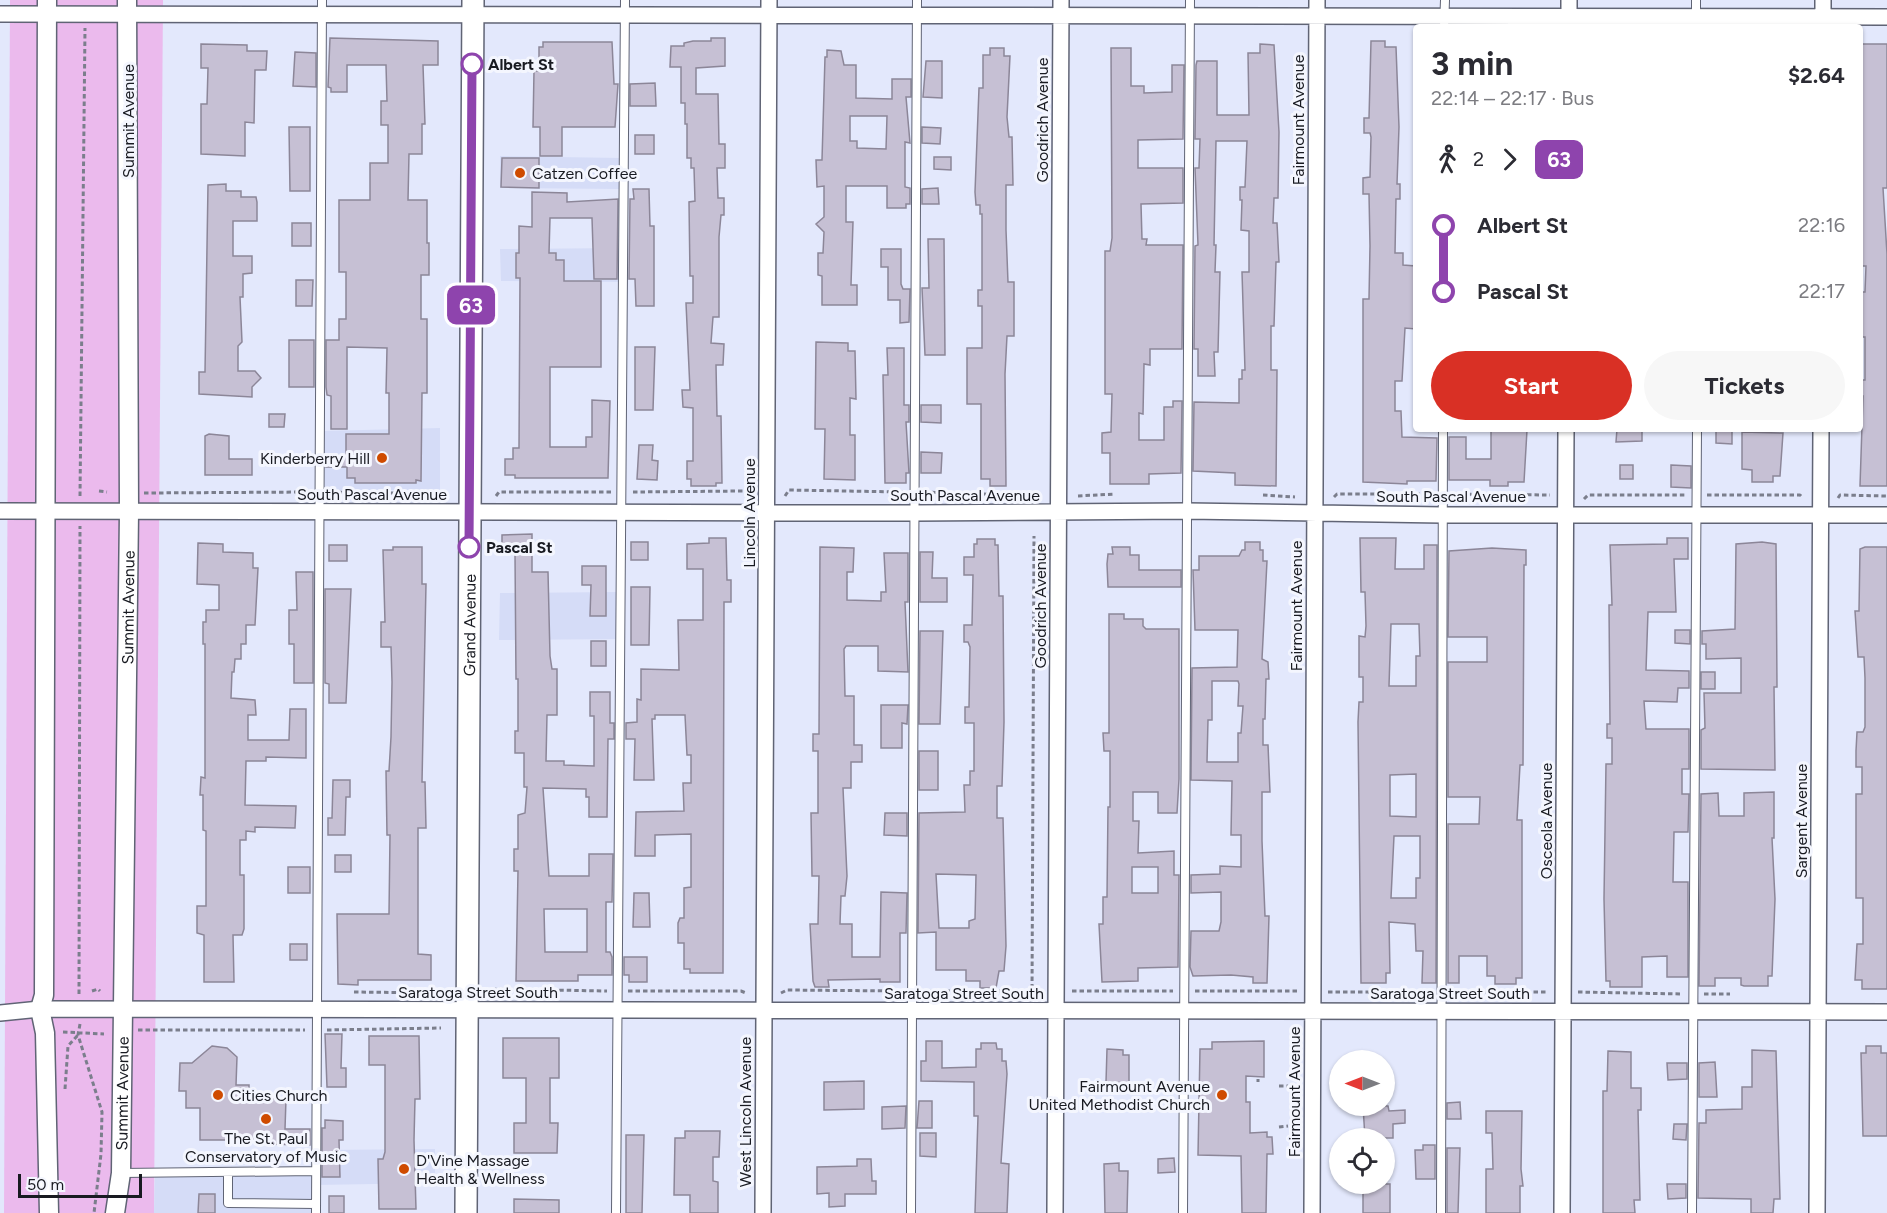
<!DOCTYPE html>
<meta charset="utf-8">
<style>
body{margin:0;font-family:Figtree,sans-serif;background:#f7f7f7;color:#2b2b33;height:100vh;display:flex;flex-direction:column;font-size:22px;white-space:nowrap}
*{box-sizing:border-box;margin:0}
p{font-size:20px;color:#7c7c81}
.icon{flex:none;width:33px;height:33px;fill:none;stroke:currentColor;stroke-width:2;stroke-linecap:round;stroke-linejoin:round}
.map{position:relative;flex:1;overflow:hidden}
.drawer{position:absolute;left:1413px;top:24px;width:450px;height:408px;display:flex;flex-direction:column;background:#fff;border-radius:6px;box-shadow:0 2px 4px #0004}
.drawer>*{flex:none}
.badge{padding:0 12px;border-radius:9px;font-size:21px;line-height:39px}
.needle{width:39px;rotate:270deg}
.tools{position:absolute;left:1329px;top:1050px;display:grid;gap:12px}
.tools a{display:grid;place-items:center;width:66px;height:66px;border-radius:50%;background:#fff;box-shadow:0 2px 4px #0004;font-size:30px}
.scale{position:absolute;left:18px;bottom:15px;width:124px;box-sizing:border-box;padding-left:6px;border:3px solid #181a21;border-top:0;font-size:16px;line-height:21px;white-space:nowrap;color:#181a21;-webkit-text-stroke:4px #f4f6fe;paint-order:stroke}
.map>.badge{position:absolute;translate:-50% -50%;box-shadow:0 0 0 3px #fff}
.legs{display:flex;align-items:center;gap:9px;height:66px;padding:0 18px;font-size:20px}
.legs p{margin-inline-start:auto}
.headline{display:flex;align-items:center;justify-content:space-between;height:102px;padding:0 18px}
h1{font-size:33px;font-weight:700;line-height:45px}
.button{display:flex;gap:12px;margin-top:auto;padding:12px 18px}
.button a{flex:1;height:69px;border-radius:36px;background:#d93025;color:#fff;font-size:24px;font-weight:700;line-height:69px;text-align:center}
.button a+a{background:#f7f7f7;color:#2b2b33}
ul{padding:0 18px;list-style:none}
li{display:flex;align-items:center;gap:21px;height:66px;font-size:22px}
li i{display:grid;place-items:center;width:9px;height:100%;margin:0 8px;background:currentColor}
li i::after{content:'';width:15px;height:15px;margin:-8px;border:4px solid;border-radius:50%;background:#fff}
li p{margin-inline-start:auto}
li:first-child i{background:linear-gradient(#0000 50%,currentColor 0)}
li:last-child i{background:linear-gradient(currentColor 50%,#0000 0)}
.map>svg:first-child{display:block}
.built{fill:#d5dcf7}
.green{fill:#ebbaed}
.building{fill:#c6c0d4;stroke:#8c8698;stroke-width:1.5;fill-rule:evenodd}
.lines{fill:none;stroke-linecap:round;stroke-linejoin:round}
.service-casing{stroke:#606475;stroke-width:10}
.minor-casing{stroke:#606475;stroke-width:18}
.tertiary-casing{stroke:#606475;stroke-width:21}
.secondary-casing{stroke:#606475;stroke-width:24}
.path{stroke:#7b7e8c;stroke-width:3;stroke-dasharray:4.5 3;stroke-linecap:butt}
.service{stroke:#fff;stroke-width:8}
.minor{stroke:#fff;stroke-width:15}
.tertiary{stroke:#fff;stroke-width:18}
.secondary{stroke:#fff;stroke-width:21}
.line-1-casing{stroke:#fff;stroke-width:14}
.line-1{stroke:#8e44ad;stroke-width:9}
.stop-1-dot{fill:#fff;stroke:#8e44ad;stroke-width:3}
.poi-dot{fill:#cf4b00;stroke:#f4f6fe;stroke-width:2}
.labels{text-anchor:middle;stroke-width:6;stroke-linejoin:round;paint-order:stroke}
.stop-label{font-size:16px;font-weight:bold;fill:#181a21;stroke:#f4f6fe;text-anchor:start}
.street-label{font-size:16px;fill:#181a21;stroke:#f4f6fe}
.poi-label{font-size:16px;fill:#181a21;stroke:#f4f6fe;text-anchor:start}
</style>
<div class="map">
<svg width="1887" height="1213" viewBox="0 0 1887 1213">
<rect width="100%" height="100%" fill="#e3e8fc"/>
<path class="built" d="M500,156L621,158L620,189L500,188Z
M624,248V282L501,281L500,249Z
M440,428V490H325L324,431Z
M620,592V639L499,640L500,593Z
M435,1149V1183L315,1185V1213H154L155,1171L315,1172L316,1182L323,1150Z"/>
<path class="green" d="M10,0H163L154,1213H4Z"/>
<path class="building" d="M330,38L438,41V65H423L425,124H422V154H409L408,200H427V243H429V275H421V319H427V393H422L421,481L416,480V483H355V478H347V467H326V456L346,455V434H389V393H386L387,348L347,347V429H331V396L327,395L326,387V340H339V319H346V272H339V200H370V163H388V125H381V101H387L386,65H347V92H331V88L328,87Z
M711,38H725V66L696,68V94H718L719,144H725V168H717L718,198H724V215H721L719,237V317H713L711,343L724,344L723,365H716L717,416H721L722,483H716V486H691V479H687V461H693V408L683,407L682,390H690L686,303H693V276H690L689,202L695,201L694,168H691V158H687V124H685V103H681V67H670L671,46H684V43L693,41H711Z
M1371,41H1385V47H1396L1399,127L1397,184H1400V199H1396L1395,253H1403V265L1416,266V329L1405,328L1402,381H1395V411H1401L1402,437L1437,438L1436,481H1407V484L1363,482V299H1369L1370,246L1369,194H1363V178L1370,177L1371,137L1370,133H1364V118H1369Z
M543,42H612L614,84H618L615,127H562V156H540V127H533L534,71H539V47H543Z
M201,44L247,45V51H267L266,70H255L254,123L245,122V156L201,154V104H207L208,68H201Z
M1260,44L1274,45L1279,132L1278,198H1274L1273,223H1277L1279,262H1276L1274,326H1271V370H1277L1276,486L1235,485V473L1193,471L1194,402L1239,403V379H1242V370H1245L1242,272H1249V231L1241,230L1242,200H1240V187H1245L1247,141H1216L1214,245H1216L1215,272H1220L1218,352H1214L1215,376H1198V349H1194L1195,246L1198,245L1195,168H1199L1200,139H1195L1196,65L1197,61H1217V115H1249L1248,53H1260Z
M1862,44H1887V188H1883L1887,254V486H1860L1863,396H1860V380H1865V337H1861L1862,292H1865L1866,266H1862L1860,247Z
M990,48H1004V56H1010L1007,117L1009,137H1012L1013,185H1006V230L1008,282H1014V336H1007L1005,374L1006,486H990V479H981V404H967V348H982V306H978V290H982V214H980V205H976L975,192L979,88H983V55H990Z
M1111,48H1131V86H1144V93L1172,92V65H1184L1183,139L1138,140V168H1183V203L1141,204L1142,239H1147L1146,245H1183L1182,349H1150V365L1144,364L1143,414L1139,413V440H1164V407H1173V401H1182L1181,473L1149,474V484H1110V453H1102V433L1111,432L1112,394H1105V251H1110L1112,238Z
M827,50L841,51L844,65H856V98L892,99V79H911V97H906L910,143L905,142V187L910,188V204H906V208H887V186H846V222H853L851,285H857V305H822V276L818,275V253H823L824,232L816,224L824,217V186L817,187L816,160H822L825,57H827ZM850,116H887L886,149L857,148V141H850Z
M295,52L316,53V87L293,86Z
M926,61H942V98L923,97Z
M655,83L656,106H630V84Z
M289,127H310V191H290Z
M922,127L941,128L940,144L922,143Z
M635,135H654V154H635Z
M934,157H951V170L934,169Z
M502,158H539V188L501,187Z
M226,184V191H241V197H256L257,202V221H233V256H252V273L243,274V297H240L242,342L238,346V371H255L261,378L252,387V397L199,394V372H205L208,185Z
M938,188L939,204H922V189Z
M633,189H649L650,226H654V306H636L635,279H629L630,199H634Z
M532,192L567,193V202L618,199L617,279H594L592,218H550L549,253H556V260H564V281H601V367H550V447H586V437H592V400L610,401L608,478H515V475H505V459H513V448H519L520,278H516V253H519V226L532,227Z
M292,223H311V246H292Z
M928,239H944L945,355H925L922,288H929Z
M881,249H901V284L903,289H910L909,322L900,323V300H888V267H881Z
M296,280H313L312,306H296Z
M289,340H314V387H289Z
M816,342L848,343V351H855L856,399L850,398V435H855V480L824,479L825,429H815Z
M635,347H655L653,410H635Z
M887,348H904V405H909V422H906L909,473H906V483H885L883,375H888Z
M921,405H941V423L921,422Z
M269,414H285L284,427H269Z
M1491,429L1527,430L1524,482H1508V486H1490V480H1449V437H1466V459H1491Z
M1617,429H1642V441L1616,442Z
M1716,429H1732V444L1716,443Z
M1742,432L1783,433L1780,476H1773V482H1752V470L1742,469Z
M209,434L229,436V459H252V475H205V436Z
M639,445H653L652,460L658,461L657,480L637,479Z
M921,452L942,453L941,473H921Z
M1620,465H1633V479H1620Z
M1671,465L1691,466V488L1671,487Z
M532,534V572H548L550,656L552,669H557V715H547L546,761H564V765L594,766V716H590V692H610V723H614V739H608L607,817H589V797H586V789L543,788L549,876H589V854H613L612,902H606V952H610L612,957V975H578V981H516L518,871H514V849H518V815L525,813L527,787H524V753H515V731H518V679H516L515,554H502V535ZM544,909H587V952H545Z
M709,538H726L727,580H731V602H724L723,973H690V969H684V943H678V923L680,918H684V888L691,887V834L655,835V856H635L636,812L684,811L683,783H691V755H687L685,715H655V719H652L654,780H634L635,739H626V723L637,722V699L641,700V669L679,670L678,620H703V569H687V544L709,543Z
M1360,538H1396L1395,569H1424V545H1437L1436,983H1422L1423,951H1416L1415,924L1389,922L1390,973H1386V983H1361L1358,722L1359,702H1363V677H1359V636L1365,637L1366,626L1365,592H1361ZM1391,624H1419L1420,656H1416V686H1389ZM1416,774V817L1390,816V775ZM1394,836H1420V878H1416V898H1391Z
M1667,538H1688V559H1674L1676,612H1648L1646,670L1689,671V688H1678L1677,702L1644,701L1646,729H1689V769H1682V794H1689L1688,832H1674L1673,882H1688V977H1667V956L1642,957V987H1610V981H1606L1604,899L1606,764H1612V738H1607V724H1610L1609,605H1612L1610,545L1667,544Z
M977,539H995V545H998L999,596H1003L1004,722L1002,786H997V818H1003L1006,946L1004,971H999L996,988H980V981H966V970H936V932L918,933L919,813L965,812L964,785H970V771H974V723H965V707H969L970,647L968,642H964V625H972L973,575H964V557H974V544H977ZM936,874L976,875L975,919L969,921V928H939Z
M631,542H648V560H631Z
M1245,542H1260V550H1263V561H1267L1262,659L1268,662L1269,679H1266L1265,719H1263V745H1268L1270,792H1262V841L1265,916H1269L1267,983H1253V977L1231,975L1193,976L1190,967L1191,931H1219L1221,922V892L1191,893V875L1220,874V866L1241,867V835H1231L1232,781L1191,780L1192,668L1237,667L1238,630H1195L1193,570H1199V556H1239L1242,550H1245ZM1212,681H1238L1239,684L1238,706H1243L1241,733H1238V762H1207L1208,720H1212Z
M1762,542L1776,544L1777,687H1774L1775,770L1701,769V730L1705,728L1704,693H1741V658L1706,659V644H1702V631L1735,629L1736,544Z
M198,543L223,544V552L253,553V568H258L255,625H246V644H241V659H235L234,672H232L231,698L255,700L256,715H248V740H289L290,709H306V758L266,757V761H246L245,805L296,806L295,828L255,827V832L246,831V840H240V875H244V929L242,935H233L234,982H204V935L197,933V906H206V831L203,830V795H200L201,777L205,778V644H203V622H206V610H219V585L197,584Z
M329,545H347V561H329Z
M393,547H422V584H426L422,782H425L426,828H418V954L431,955V980H358V985L338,984L337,914H389L390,835H387L386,771H389L391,737L392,682L391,647H381V622H385L383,550H393Z
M820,547L854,548L853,572H847V600L881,601V592H886L884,553H908V602H905L908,672L878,671V646H846L844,649L845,696H854V745H862V762H851V788H843L847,876L845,896H841L840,924H852V957H880L881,892L907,893L906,933H900V982H880V979L828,980L829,987H815L813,981L810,924H818L819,876H812L811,813H818V751H813V734H819Z
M1112,547H1130V555H1139V570H1181V587H1108L1107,564L1108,554H1113Z
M1865,547H1887V989H1862V980H1855L1857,944H1863V898H1856V794H1862V767H1856V751L1857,732H1863L1865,727V678L1864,657H1858L1855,611H1859L1860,549Z
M1492,548L1526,550V565H1524L1523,765H1520L1517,820H1522V978H1516V984H1495V976H1487V956H1459V983H1448V824H1479L1480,797H1448V662H1487V637H1448L1449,551Z
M920,552H933L932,578H947V602H920Z
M582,566H606V616H590L591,585H582Z
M296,572H313V683H294V644H289V610H297Z
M631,587H650L649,645H631Z
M325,589H351L346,703H329V684L325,683Z
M1109,614H1124V619H1143V626L1146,629H1179V779L1177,813H1158V792H1133V821H1139L1138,853L1174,851V875H1179L1178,967L1138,968V981L1102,982L1099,924H1103V897H1107L1108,807H1110V751H1104L1103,733H1109ZM1132,867H1158V893H1132Z
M1675,630H1690V644L1675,643Z
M920,631H943L940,724H919Z
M591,641H606V666H591Z
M1701,672H1715V689H1701Z
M881,705H908L907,724L902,723V748H881Z
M919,751H938V790H919Z
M333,780H350V797H346L345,835H328V818H332Z
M1774,792V838H1772L1775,899L1772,976H1768V986H1744L1741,985V978H1715V986H1699L1701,794L1718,793L1719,816H1744V793Z
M885,813H907V836L884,835Z
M335,855H351V872H335Z
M288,867H310V893H288Z
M634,893H649L650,927H633Z
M290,944H307V960H290Z
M624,957H647V982H629V975H624Z
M325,1034H342L341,1068H346V1087H327Z
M369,1036H419L420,1099H415L414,1140L416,1209H379L378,1159H383L385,1152V1065H369Z
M503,1038H559V1078H550V1123H558L557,1153H514V1123H526V1078H503Z
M926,1041H942V1068L976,1067V1049H981V1043H996L997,1049H1002V1061H1006L1007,1074L1001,1163L1009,1164L1007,1213H975L978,1116H974V1082L921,1081V1061H926Z
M1264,1041V1077L1246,1076V1102H1250V1133L1267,1132V1137H1272L1273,1154H1267L1266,1213H1242L1241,1156L1198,1155L1200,1049H1212V1042Z
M212,1046L227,1048L237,1057L236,1085H249V1098L286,1099L285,1129H310V1145L260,1144V1140H200V1108H186V1091H179L180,1063H192Z
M1866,1046H1881V1053H1887V1136H1863L1861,1053H1866Z
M1107,1049L1123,1050V1055H1129V1083L1106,1082Z
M1752,1050L1776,1051L1780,1199H1774L1773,1213H1751V1199L1698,1198L1699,1123H1706V1110L1742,1109V1087H1752Z
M1608,1051L1631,1052V1088H1641V1110H1638L1640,1200H1634L1635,1213H1603V1091H1607Z
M1715,1062L1717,1097H1699V1063Z
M1667,1063H1687V1079L1668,1080Z
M864,1081V1109L824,1110V1082Z
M919,1101H932V1128H917Z
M1460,1102L1461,1119H1447V1103Z
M906,1106L905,1128L882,1129V1107Z
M1363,1106H1388L1389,1111L1405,1110V1123L1393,1124V1138H1365Z
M1486,1111H1522L1521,1169L1523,1186H1520V1213H1486V1169H1493L1492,1133H1486Z
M325,1120L343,1121V1140H339L340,1177H322V1128H325Z
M1674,1124H1687L1686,1140L1673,1139Z
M685,1131H720L719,1157H713V1181L718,1182V1213H690V1195H674L675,1138H685Z
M920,1133H936V1157L920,1156Z
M626,1135H644L642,1213H626Z
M1423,1145H1435V1179H1416L1415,1150H1423Z
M1447,1148H1460L1458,1213H1447Z
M1174,1158L1175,1172L1158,1173V1159Z
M857,1159H871L872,1181H876V1194H845V1206L829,1207V1193L817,1194V1167L857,1166Z
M1119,1163V1171H1128L1127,1213H1105L1104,1164Z
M1363,1184H1390V1213H1363Z
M1667,1184H1686V1198L1668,1199Z
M199,1194H215V1213H198Z
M329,1196H344V1213H329Z
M514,1199L559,1200V1213H514Z"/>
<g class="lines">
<defs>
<path id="service" d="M1444,27L1445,0
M1696,27V0
M228,1172V1203L316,1204
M121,1173L316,1171
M316,1213L322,0
M616,1213L625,0
M911,1213L917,0
M1183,1213L1190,0
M1441,1213L1443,429
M1692,1213L1697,429"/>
<path id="minor" d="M0,14L1887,17
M1569,27V0
M1823,27V0
M0,511L914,513L1187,511L1442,515H1887
M0,1013L40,1009L1887,1012
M763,1213L769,0
M1055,1213L1061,0
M1312,1213L1317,0
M1562,1213L1566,429
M1817,1213L1821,429"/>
<g id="tertiary">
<path d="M47,0L44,995L40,1009L45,1033L49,1213"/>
<path id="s1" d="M115,1213L121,1173L129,512L127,0"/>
</g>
<g id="secondary">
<path id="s2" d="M466,1213L473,0"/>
</g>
</defs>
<use href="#service" class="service-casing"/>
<use href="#minor" class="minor-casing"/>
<use href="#tertiary" class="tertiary-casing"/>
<use href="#secondary" class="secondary-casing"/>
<path class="path" d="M99,491L107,492
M330,492L445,494
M633,492L744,491L750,495
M924,492L1037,496
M144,493L308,492
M1452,494L1550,495
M1263,495L1295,497
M1707,495H1800L1803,498
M80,496L85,28
M496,496L499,492H611
M785,496L789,490L903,492
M1078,496L1115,494
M1334,497L1337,494H1431
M1838,498L1840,495L1887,496
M1584,499L1588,495H1686
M92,991L98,989L100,991
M628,991H741L746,993
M923,991H1041
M1072,991H1173
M1195,991H1298
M354,992L442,993
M493,992L496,989L607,991
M1328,992H1429
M1451,992H1548
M1578,992L1682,994
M781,993L787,990L901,991
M79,994L80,526
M1704,994H1730
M1032,996L1034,536
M80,1024L78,1035L102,1112L101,1154L94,1213
M138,1030H305
M327,1030L441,1028
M63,1032L104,1034
M1258,1079V1082
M1279,1086H1288
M65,1089L68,1046L78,1035
M1279,1127L1288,1126"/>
<use href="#service" class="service"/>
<use href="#minor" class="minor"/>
<use href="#tertiary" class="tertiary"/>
<use href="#secondary" class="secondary"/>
</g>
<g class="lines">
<defs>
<path id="line-1" d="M469,547L472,64"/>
</defs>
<use href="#line-1" class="line-1-casing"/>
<use href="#line-1" class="line-1"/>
</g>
<g class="stop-1-dot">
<circle cx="472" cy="64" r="10"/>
<circle cx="469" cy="547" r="10"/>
</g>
<g class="poi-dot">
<circle cx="520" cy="173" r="6"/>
<circle cx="382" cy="458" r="6"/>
<circle cx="218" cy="1095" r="6"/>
<circle cx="1222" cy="1095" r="6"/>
<circle cx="266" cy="1119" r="6"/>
<circle cx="404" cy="1169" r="6"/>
</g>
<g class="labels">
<g class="stop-label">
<text x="488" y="70">Albert St</text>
<text x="486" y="553">Pascal St</text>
</g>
<g class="street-label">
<text transform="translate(1042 120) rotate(-90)" y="6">Goodrich Avenue</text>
<text transform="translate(1298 120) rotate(-90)" y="6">Fairmount Avenue</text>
<text transform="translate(128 121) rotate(-90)" y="6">Summit Avenue</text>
<text x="372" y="500">South Pascal Avenue</text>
<text x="965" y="501">South Pascal Avenue</text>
<text x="1451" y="502">South Pascal Avenue</text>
<text transform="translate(749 513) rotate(-90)" y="6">Lincoln Avenue</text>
<text transform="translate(1040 606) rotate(-90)" y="6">Goodrich Avenue</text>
<text transform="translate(1296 606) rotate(-90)" y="6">Fairmount Avenue</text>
<text dy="6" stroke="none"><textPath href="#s1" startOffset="606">Summit Avenue</textPath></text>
<text dy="6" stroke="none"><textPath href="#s2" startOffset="588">Grand Avenue</textPath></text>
<text transform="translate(1546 821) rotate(-90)" y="6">Osceola Avenue</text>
<text transform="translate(1801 821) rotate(-90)" y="6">Sargent Avenue</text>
<text x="478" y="998">Saratoga Street South</text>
<text x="964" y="999">Saratoga Street South</text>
<text x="1450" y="999">Saratoga Street South</text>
<text transform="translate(1294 1092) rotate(-90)" y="6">Fairmount Avenue</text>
<text dy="6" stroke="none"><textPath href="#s1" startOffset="120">Summit Avenue</textPath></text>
<text transform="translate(745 1112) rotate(-90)" y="6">West Lincoln Avenue</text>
</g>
<g class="poi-label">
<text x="532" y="179">Catzen Coffee</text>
<text x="370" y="464" text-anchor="end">Kinderberry Hill</text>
<text x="1210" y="1092" text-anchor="end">Fairmount Avenue<tspan x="1210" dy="18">United Methodist Church</tspan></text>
<text x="230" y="1101">Cities Church</text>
<text x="266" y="1144" text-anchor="middle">The St. Paul<tspan x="266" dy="18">Conservatory of Music</tspan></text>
<text x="416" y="1166">D'Vine Massage<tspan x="416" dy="18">Health &amp; Wellness</tspan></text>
</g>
</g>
</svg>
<div class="tools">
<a><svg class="needle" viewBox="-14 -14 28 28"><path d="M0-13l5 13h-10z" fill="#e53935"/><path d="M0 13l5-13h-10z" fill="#7c7c81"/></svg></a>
<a><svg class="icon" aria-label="locate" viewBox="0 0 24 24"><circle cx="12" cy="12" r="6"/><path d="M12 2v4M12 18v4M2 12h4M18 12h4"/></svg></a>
</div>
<div class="scale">50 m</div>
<b class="badge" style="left:471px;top:305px;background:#8e44ad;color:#fff">63</b>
<section class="drawer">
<div class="headline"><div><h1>3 min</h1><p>22:14 – 22:17 · Bus</p></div><b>$2.64</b></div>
<div class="legs"><svg class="icon" aria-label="walk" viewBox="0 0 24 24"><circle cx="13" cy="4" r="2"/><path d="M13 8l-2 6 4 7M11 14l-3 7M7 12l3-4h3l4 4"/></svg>2<svg class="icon" aria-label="forward" viewBox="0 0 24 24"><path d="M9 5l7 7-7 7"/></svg><b class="badge" style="background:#8e44ad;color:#fff">63</b></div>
<ul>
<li><i style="color:#8e44ad"></i><b>Albert St</b><p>22:16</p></li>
<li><i style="color:#8e44ad"></i><b>Pascal St</b><p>22:17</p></li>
</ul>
<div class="button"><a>Start</a><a>Tickets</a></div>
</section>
</div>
